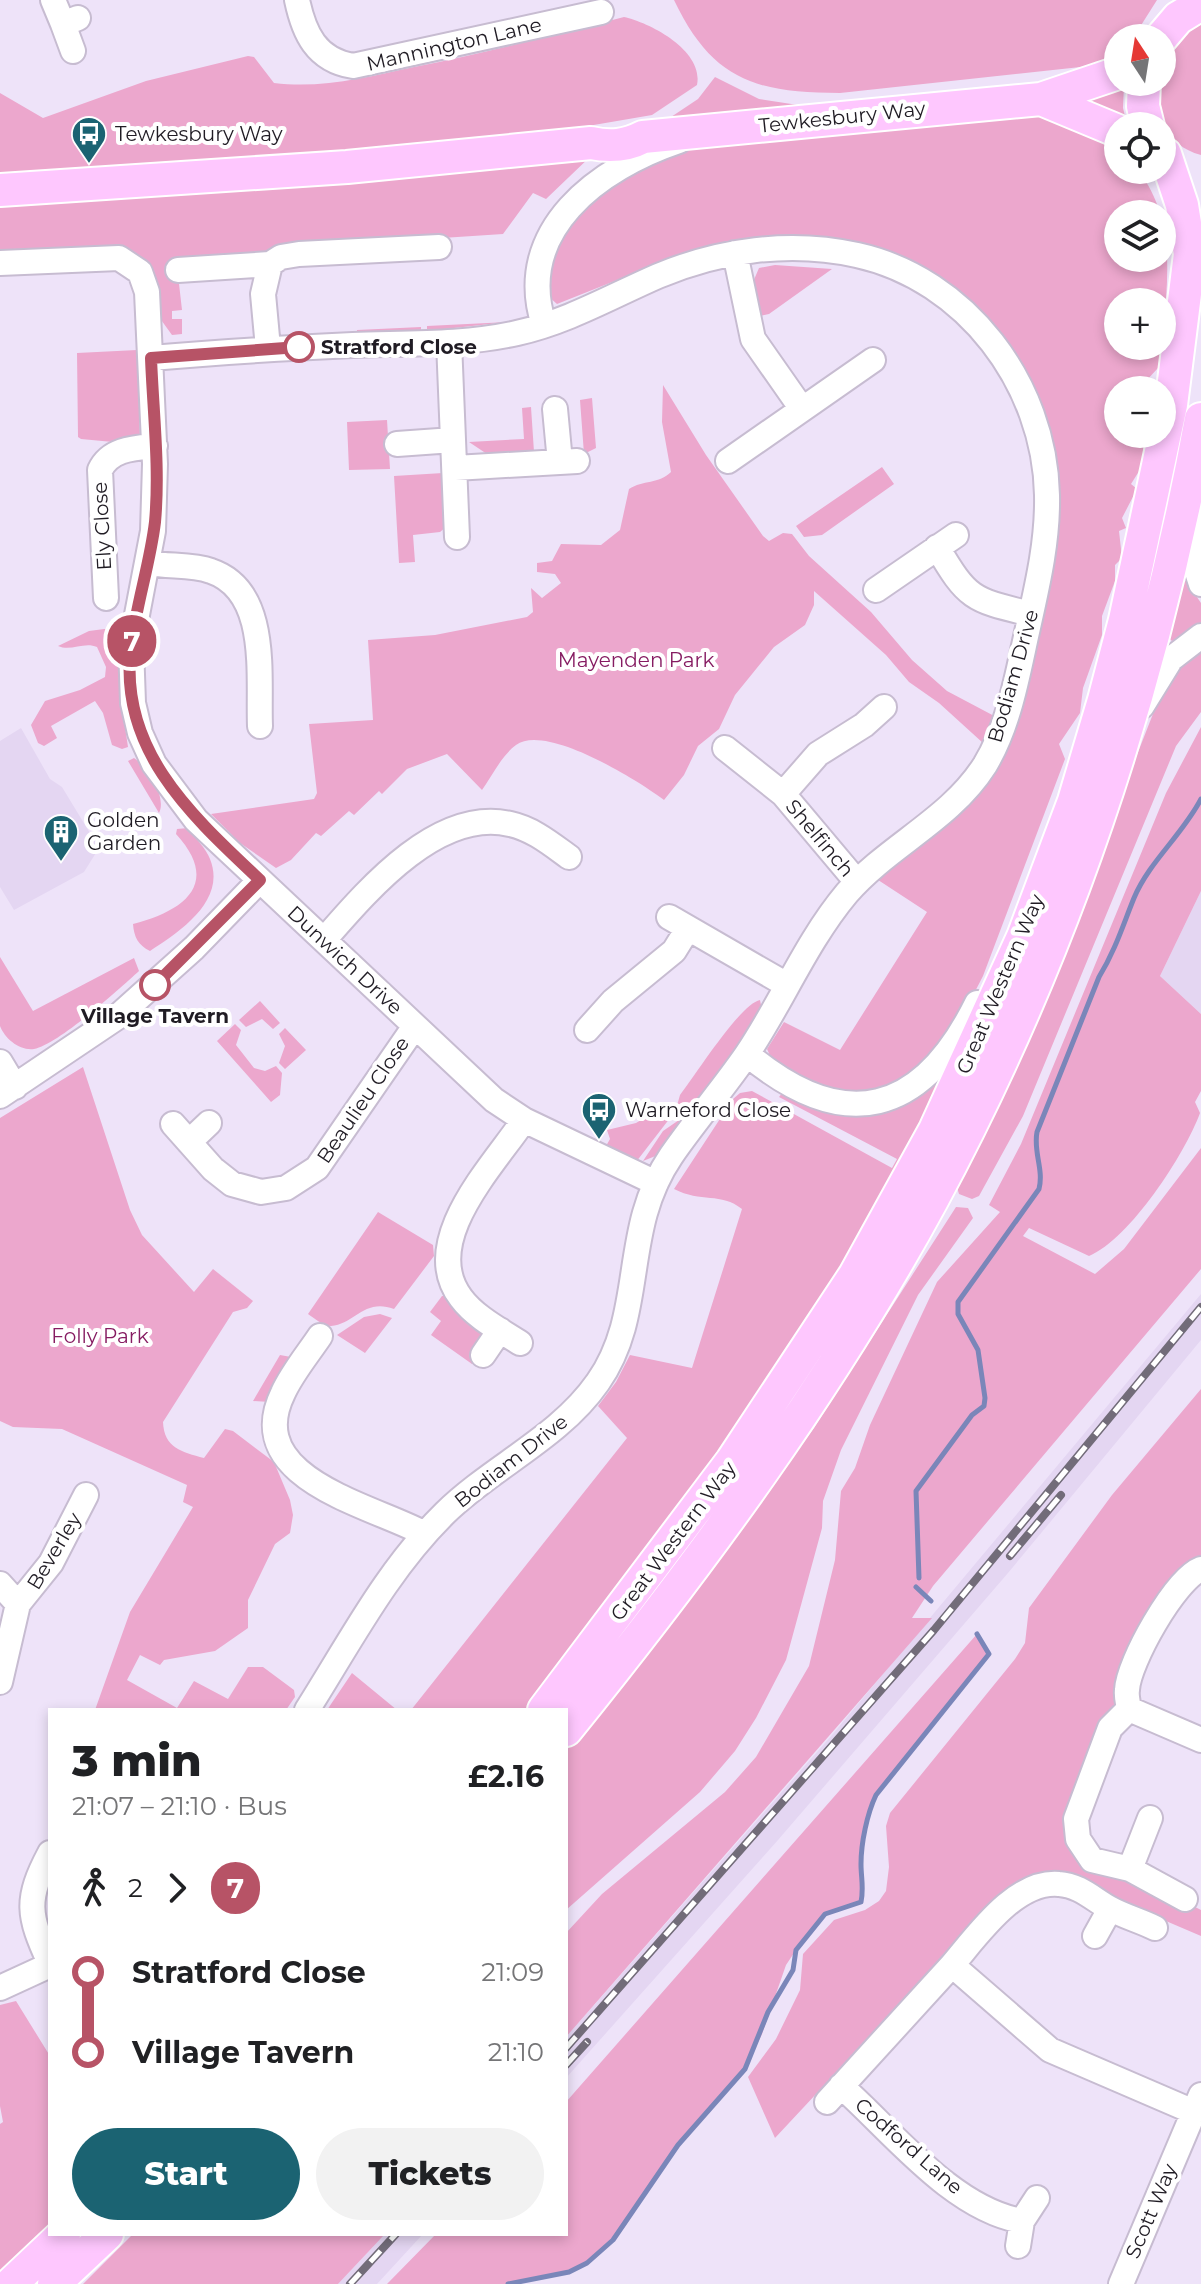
<!DOCTYPE html>
<meta charset="utf-8">
<style>
body{margin:0;font-family:Montserrat,sans-serif;background:#f2f2f2;color:#202124;height:100vh;display:flex;flex-direction:column;font-size:30px;white-space:nowrap}
*{box-sizing:border-box;margin:0}
p{font-size:26px;color:#757577}
.icon{flex:none;width:44px;height:44px;fill:none;stroke:currentColor;stroke-width:2;stroke-linecap:round;stroke-linejoin:round}
.map{position:relative;flex:1;overflow:hidden}
.details{position:absolute;left:48px;top:1708px;width:520px;height:528px;display:flex;flex-direction:column;background:#fff;border-radius:0px;box-shadow:0 4px 12px #0003}
.details>*{flex:none}
.badge{padding:0 16px;border-radius:26px;font-size:28px;line-height:52px}
.needle{width:52px;rotate:348deg}
.tools{position:absolute;left:1104px;top:24px;display:grid;gap:16px}
.tools a{display:grid;place-items:center;width:72px;height:72px;border-radius:50%;background:#fff;box-shadow:0 4px 12px #0003;font-size:40px}
.map>.badge{position:absolute;translate:-50% -50%;box-shadow:0 0 0 4px #fff}
.legs{display:flex;align-items:center;gap:12px;height:88px;padding:0 24px;font-size:26px}
.legs p{margin-inline-start:auto}
.overview{display:flex;align-items:center;justify-content:space-between;height:136px;padding:0 24px}
h1{font-size:44px;font-weight:800;line-height:60px}
.action{display:flex;gap:16px;margin-top:auto;padding:16px 24px}
.action a{flex:1;height:92px;border-radius:48px;background:#1b6372;color:#fff;font-size:32px;font-weight:800;line-height:92px;text-align:center}
.action a+a{background:#f2f2f2;color:#202124}
ul{padding:0 24px;list-style:none}
li{display:flex;align-items:center;gap:28px;height:80px;font-size:30px}
li i{display:grid;place-items:center;width:12px;height:100%;margin:0 10px;background:currentColor}
li i::after{content:'';width:20px;height:20px;margin:-10px;border:6px solid;border-radius:50%;background:#fff}
li p{margin-inline-start:auto}
li:first-child i{background:linear-gradient(#0000 50%,currentColor 0)}
li:last-child i{background:linear-gradient(currentColor 50%,#0000 0)}
.map>svg:first-child{display:block}
.built{fill:#e4d6f2}
.green{fill:#eca7cd;fill-rule:evenodd}
.lines{fill:none;stroke-linecap:round;stroke-linejoin:round}
.stream{stroke:#7a86b9;stroke-width:5}
.minor-casing{stroke:#c7bcd1;stroke-width:28}
.major-casing{stroke:#fff;stroke-width:36}
.minor{stroke:#fff;stroke-width:24}
.major{stroke:#fec7fe;stroke-width:32}
.rail-casing{stroke:#726c79;stroke-width:8}
.rail{stroke:#fff;stroke-width:5;stroke-dasharray:15;stroke-linecap:butt}
.line-1-casing{stroke:#fff;stroke-width:18}
.line-1{stroke:#b75366;stroke-width:12}
.stop-1-dot{fill:#fff;stroke:#b75366;stroke-width:4}
.labels{text-anchor:middle;stroke-width:8;stroke-linejoin:round;paint-order:stroke}
.street-label{font-size:20px;fill:#201c24;stroke:#fff}
.poi-label{font-size:20px;fill:#201c24;stroke:#fff;text-anchor:start}
.stop-label{font-size:20px;font-weight:bold;fill:#201c24;stroke:#fff;text-anchor:start}
.park-label{font-size:20px;fill:#861c62;stroke:#fff}
</style>
<div class="map">
<svg width="1201" height="2284" viewBox="0 0 1201 2284">
<rect width="100%" height="100%" fill="#eee3f9"/>
<path class="built" d="M21,728L50,779L62,787L99,848L84,872L14,910L0,887V741Z
M1201,891V1014L1160,976Z
M1201,1294V1340L1008,1573L778,1840L566,2078V2037L832,1735Z
M385,2234H423L377,2284H338Z"/>
<path class="green" d="M674,0H1157L1133,38H1118V54L1099,65L840,93C756,93 712,80 674,0Z
M624,17C651,23 704,51 697,85L652,115L547,133L341,155L0,174V93L43,118L146,81L248,56L254,57L274,83C322,89 367,77 414,67C484,53 554,35 624,17Z
M1201,23V155C1164,145 1159,115 1158,82H1162C1162,54 1179,38 1201,23Z
M715,77L759,99L811,107L668,119L698,99Z
M1124,85L1123,108L1127,124L1086,101Z
M1044,115L1099,135L1118,148V170H1138C1173,216 1169,268 1164,323L1162,325V302H1118V346L1161,347L1158,368L1146,381L1154,390H1118V434H1146L1143,450L1146,460L1131,484L1137,489L1122,518L1126,528L1119,531L1122,558L1115,565V581L1102,616V635L1083,688L1080,713L1059,744L1065,759L983,976L949,1042L931,1061L878,1092L821,1091L772,1060L767,1049L784,1022L840,1050L927,912L872,876L976,788L1049,564L1022,374L891,257L670,259L557,304L548,296L543,284L558,239L583,198L688,146ZM1118,214H1162V258H1118Z
M592,155L546,199L533,193L503,234L275,249L178,275L182,310L172,311V319H182V334L172,335L159,317L149,268L0,256V204Z
M775,265L832,269L769,314L760,316L753,282L759,268Z
M508,322L427,331V326Z
M421,327V332L357,335V330Z
M137,350L140,437L113,442L81,439L78,437L77,353Z
M663,385L706,455L763,536L769,541L783,533L792,534L809,556L871,612L912,660L947,691L998,718L989,742L983,743L939,703L909,682L886,655L814,591V605L805,625L774,647L735,695L719,729L698,746L684,775L664,800C639,781 546,723 516,745C502,755 492,776 482,790L447,754L407,769L382,794L379,791L354,815L349,811L321,836L316,833L291,860L276,868L240,843L211,814L314,799L317,793L309,724L373,720L368,640L435,635L527,617L533,612L531,588L542,598L561,583L555,574L537,572V563L552,561L561,544L601,545L620,530L629,489C643,480 659,484 671,472L662,422Z
M592,398L596,448L584,454L580,400Z
M531,407L534,452L487,454L469,442L524,439L522,408Z
M387,420L390,469L349,470L347,422Z
M882,467L894,484L822,535L804,537L796,526Z
M443,473L446,527L440,532L413,535L415,562L399,563L394,476Z
M1186,581L1201,603V625L1172,641L1166,636L1181,582Z
M127,626L121,700L128,747L122,749L112,745L103,713L95,701L51,726L57,738L44,746L38,743L31,725L45,701L80,690L105,677L106,667L97,647C84,641 71,652 58,646L89,631Z
M1201,644V712L1176,746L1023,1116L979,1196L972,1199L959,1194L956,1184L1085,888L1167,678Z
M1201,727V891L1160,976L1201,1014V1091L1195,1102L1200,1113C1185,1154 1130,1239 1089,1256L1029,1228L1023,1236L1095,1274L1124,1249L1201,1148V1269L933,1586L912,1618H932L566,2037V1933L602,1894L725,1792L756,1757L809,1666L835,1560L841,1491L855,1468L870,1425L937,1282L1000,1212L989,1205L1021,1144L1166,793Z
M134,758C148,767 167,797 159,813L128,761Z
M188,828C195,838 206,848 210,859C227,901 179,932 150,951C138,945 134,937 133,924C185,911 221,883 176,834L177,829Z
M0,957L33,1011L134,958L139,971C119,989 59,1044 34,1049C20,1051 5,1039 0,1026C0,1007 0,977 0,957Z
M760,1000L762,1010L755,1023L686,1120L676,1109L680,1095C695,1076 740,1004 760,1000Z
M260,1001L280,1023L273,1029L262,1019L246,1027L239,1020Z
M235,1024L241,1030L236,1045L254,1068L265,1071L276,1066L282,1073L280,1095L271,1102L217,1041Z
M285,1028L306,1050L285,1069L279,1063L285,1046L279,1034Z
M953,1064L900,1175L746,1419L530,1710H411L627,1438L598,1406L616,1382L630,1355L692,1368L742,1209C721,1192 701,1203 674,1189L733,1099L740,1093L752,1091L892,1168L897,1159L779,1097L783,1092L830,1110Z
M83,1067L130,1210L142,1235L194,1292L213,1269L253,1301L247,1308L233,1312L163,1422C164,1448 182,1452 204,1458L225,1429L233,1431L274,1462L290,1500L293,1515L290,1533L275,1544L248,1600V1628L215,1651L164,1660L160,1665L140,1655L127,1680L177,1708L194,1681L228,1699L248,1667H263L294,1690L295,1697L286,1710H95L130,1612L193,1507L183,1502L187,1485L62,1429L13,1427L0,1421V1118Z
M661,1108L670,1113V1118L636,1162L606,1146L610,1139L607,1130L636,1123Z
M679,1120L682,1124L658,1155L643,1161L663,1131Z
M956,1207L968,1208L973,1218L918,1295L841,1450L823,1501L822,1528L786,1660L756,1718L735,1751L700,1792L566,1910V1751L676,1615L814,1428Z
M378,1212L433,1245L434,1256L394,1309C364,1298 355,1324 331,1326C323,1326 314,1318 308,1314Z
M442,1296H450L484,1329L485,1347L472,1364L431,1335L441,1321L430,1312Z
M380,1314L392,1318L365,1353L337,1335L364,1317Z
M280,1355L291,1357L270,1402L253,1401Z
M1201,1389V1562L1121,1697L1074,1846L1201,1910V1936L1070,1880L1001,1896L775,2138L748,2077L776,2039L800,1990L803,1954L834,1920L865,1910L879,1901L886,1891L889,1867L886,1826L890,1813L1015,1659L1025,1643L1029,1608L1112,1495Z
M977,1634L989,1654L876,1795C867,1814 861,1843 861,1864C861,1878 864,1888 861,1902L825,1914L796,1950L786,1965L762,2034L745,2069L678,2145L624,2228L587,2263L544,2279L508,2284H387L436,2234H566V2102Z
M352,1673L397,1710H327Z
M16,2001L50,2056V2231L0,2278V2124L3,2122L0,2106V2005Z
M133,2234H385L338,2284H83Z"/>
<g class="lines">
<path class="stream" d="M919,1578L916,1491L972,1415L984,1406L985,1398L978,1350L958,1314V1302L1039,1189C1044,1169 1033,1152 1037,1132L1099,977C1115,951 1123,925 1134,898C1149,862 1183,834 1201,799
M916,1587L931,1601
M508,2284L569,2272L587,2263L613,2240L678,2145L745,2069L768,2012L793,1970L796,1950L825,1914L861,1902C864,1888 861,1878 861,1864C861,1843 867,1814 876,1795L989,1654L977,1634"/>
<defs>
<path id="minor" d="M53,0L63,24L78,18
M297,0C304,33 316,60 353,66L601,12
M63,24L73,51
M735,253L753,339L802,409
M0,263L119,258L140,272L147,292L155,464L153,531L131,646L133,703L140,733L154,764L196,820L494,1100L524,1120L656,1183
M178,270L270,264L281,257L299,254L439,247
M544,325C513,230 599,168 679,141
M449,342L457,537
M268,348L263,294L270,264
M151,358C219,352 286,348 353,345C408,343 464,345 517,333C567,322 612,296 658,276C720,250 790,240 857,255C966,279 1045,384 1047,495C1048,542 1037,587 1027,632C1017,677 1009,725 985,765C950,820 889,845 847,893C806,942 782,1002 747,1054C723,1089 695,1121 671,1156C620,1231 647,1312 598,1382C559,1438 493,1466 445,1513C387,1570 350,1642 307,1710
M555,409L560,462
M397,444L453,440
M728,461L873,360
M455,468L577,461
M1192,512L1191,553L1201,584
M937,547C968,600 973,600 1031,614
M149,563C169,567 192,564 211,571C270,591 258,676 260,726
M876,590L956,535
M106,598L100,470C110,449 133,448 155,446
M1142,706L1171,659L1201,636
M725,748L783,794L857,882
M783,794L818,754L864,725L884,707
M669,917L787,985
M324,940C366,892 437,807 510,824C533,829 551,844 569,857
M587,1030L613,1001L674,951L687,930
M747,1054C845,1136 922,1115 977,1003
M0,1062L15,1087
M0,1096L116,1018L194,948L260,880
M173,1124L213,1169L232,1184L261,1192L286,1188L317,1168L415,1026
M189,1142L209,1123
M320,1336C308,1354 292,1373 283,1393C241,1479 372,1505 425,1534
M520,1343C500,1330 475,1317 461,1298C418,1242 493,1166 524,1120
M483,1355L500,1330
M0,1584L18,1604L0,1682
M18,1604L51,1563L86,1495
M1129,1709C1128,1703 1126,1696 1127,1690C1128,1663 1175,1579 1201,1569
M50,1853C25,1900 28,1915 50,1963
M1130,1869L1150,1818
M1185,1899L1130,1869L1092,1860L1078,1839L1076,1819L1110,1728L1129,1709L1201,1740
M1095,1936L1110,1909
M952,1965C977,1936 1015,1880 1059,1884C1079,1885 1093,1899 1109,1908C1123,1916 1141,1921 1155,1928
M0,1988L50,1965
M841,2086C892,2131 952,2209 1022,2221
M827,2102L952,1965L1050,2050L1194,2112
M1018,2246L1022,2221L1037,2198
M1121,2284L1201,2095"/>
<path id="major" d="M1161,38L1178,18L1201,4
M1144,82L1143,106L1148,126
M1041,99L1118,131
M0,190L347,167L591,143C610,147 626,146 643,137L1041,99L1118,73
M544,1710L732,1461L855,1275L935,1130L1023,937L1074,801L1104,700L1125,620L1171,405L1190,254L1182,205L1165,154
M566,1730C700,1564 830,1388 932,1200C1064,955 1151,693 1201,419
M11,2284L64,2234
M54,2284L107,2234"/>
</defs>
<use href="#minor" class="minor-casing"/>
<use href="#major" class="major-casing"/>
<use href="#minor" class="minor"/>
<use href="#major" class="major"/>
<defs>
<path id="rail" d="M1010,1556L1061,1495
M566,2048L934,1630L1201,1307
M566,2065L587,2042
M350,2284L396,2234"/>
</defs>
<use href="#rail" class="rail-casing"/>
<use href="#rail" class="rail"/>
</g>
<g class="lines">
<defs>
<path id="line-1" d="M155,985L260,880C192,816 118,750 131,647C136,605 150,564 155,522C160,468 153,411 151,358L299,347"/>
</defs>
<use href="#line-1" class="line-1-casing"/>
<use href="#line-1" class="line-1"/>
</g>
<defs>
<symbol id="bus-pin" viewBox="-11 -11 22 30"><path d="M0 17L-7.5 6A9.5 9.5 0 1 1 7.5 6Z" fill="#1b6372" stroke="#fff"/><path d="M-5-6H5V4H4V6H2V4H-2V6H-4V4H-5ZM-3.5-4V0h7V-4ZM-3.5 1.2v1.5H-2V1.2ZM2 1.2v1.5H3.5V1.2Z" fill="#fff"/></symbol>
<symbol id="building-pin" viewBox="-11 -11 22 30"><path d="M0 17L-7.5 6A9.5 9.5 0 1 1 7.5 6Z" fill="#1b6372" stroke="#fff"/><path d="M-4-6H4V6H1V3H-1V6H-4ZM-2.5-4.3h1.7v1.8h-1.7ZM.8-4.3h1.7v1.8H.8ZM-2.5-1h1.7V.8h-1.7ZM.8-1h1.7V.8H.8Z" fill="#fff"/></symbol>
</defs>
<g fill-rule="evenodd">
<use href="#bus-pin" x="69" y="114" width="40" height="54"/>
<use href="#building-pin" x="41" y="812" width="40" height="54"/>
<use href="#bus-pin" x="579" y="1090" width="40" height="54"/>
</g>
<g class="stop-1-dot">
<circle cx="299" cy="347" r="14"/>
<circle cx="155" cy="985" r="14"/>
</g>
<g class="labels">
<g class="street-label">
<text transform="translate(454 44) rotate(-13)" y="7">Mannington Lane</text>
<text transform="translate(842 117) rotate(-6)" y="7">Tewkesbury Way</text>
<text transform="translate(102 526) rotate(-93)" y="7">Ely Close</text>
<text transform="translate(1013 676) rotate(-74)" y="7">Bodiam Drive</text>
<text transform="translate(820 838) rotate(50)" y="7">Shelfinch</text>
<text transform="translate(345 960) rotate(43)" y="7">Dunwich Drive</text>
<text transform="translate(1000 984) rotate(-67)" y="7">Great Western Way</text>
<text transform="translate(363 1100) rotate(-56)" y="7">Beaulieu Close</text>
<text transform="translate(511 1461) rotate(-38)" y="7">Bodiam Drive</text>
<text transform="translate(673 1541) rotate(-53)" y="7">Great Western Way</text>
<text transform="translate(54 1551) rotate(-59)" y="7">Beverley</text>
<text transform="translate(909 2146) rotate(41)" y="7">Codford Lane</text>
<text transform="translate(1151 2211) rotate(-67)" y="7">Scott Way</text>
</g>
<g class="poi-label">
<text x="115" y="141">Tewkesbury Way</text>
<text x="87" y="827">Golden<tspan x="87" dy="23">Garden</tspan></text>
<text x="625" y="1117">Warneford Close</text>
</g>
<g class="stop-label">
<text x="321" y="354">Stratford Close</text>
<text x="155" y="1023" text-anchor="middle">Village Tavern</text>
</g>
<g class="park-label">
<text x="636" y="667">Mayenden Park</text>
<text x="100" y="1343">Folly Park</text>
</g>
</g>
</svg>
<div class="tools">
<a><svg class="needle" viewBox="-14 -14 28 28"><path d="M0-13l5 13h-10z" fill="#e53935"/><path d="M0 13l5-13h-10z" fill="#757577"/></svg></a>
<a><svg class="icon" aria-label="locate" viewBox="0 0 24 24"><circle cx="12" cy="12" r="6"/><path d="M12 2v4M12 18v4M2 12h4M18 12h4"/></svg></a>
<a><svg class="icon" aria-label="layers" viewBox="0 0 24 24"><path d="M12 4l9 5-9 5-9-5zM3 14l9 5 9-5"/></svg></a>
<a>+</a>
<a>−</a>
</div>
<b class="badge" style="left:132px;top:641px;background:#b75366;color:#fff">7</b>
<section class="details">
<div class="overview"><div><h1>3 min</h1><p>21:07 – 21:10 · Bus</p></div><b>£2.16</b></div>
<div class="legs"><svg class="icon" aria-label="walk" viewBox="0 0 24 24"><circle cx="13" cy="4" r="2"/><path d="M13 8l-2 6 4 7M11 14l-3 7M7 12l3-4h3l4 4"/></svg>2<svg class="icon" aria-label="forward" viewBox="0 0 24 24"><path d="M9 5l7 7-7 7"/></svg><b class="badge" style="background:#b75366;color:#fff">7</b></div>
<ul>
<li><i style="color:#b75366"></i><b>Stratford Close</b><p>21:09</p></li>
<li><i style="color:#b75366"></i><b>Village Tavern</b><p>21:10</p></li>
</ul>
<div class="action"><a>Start</a><a>Tickets</a></div>
</section>
</div>
